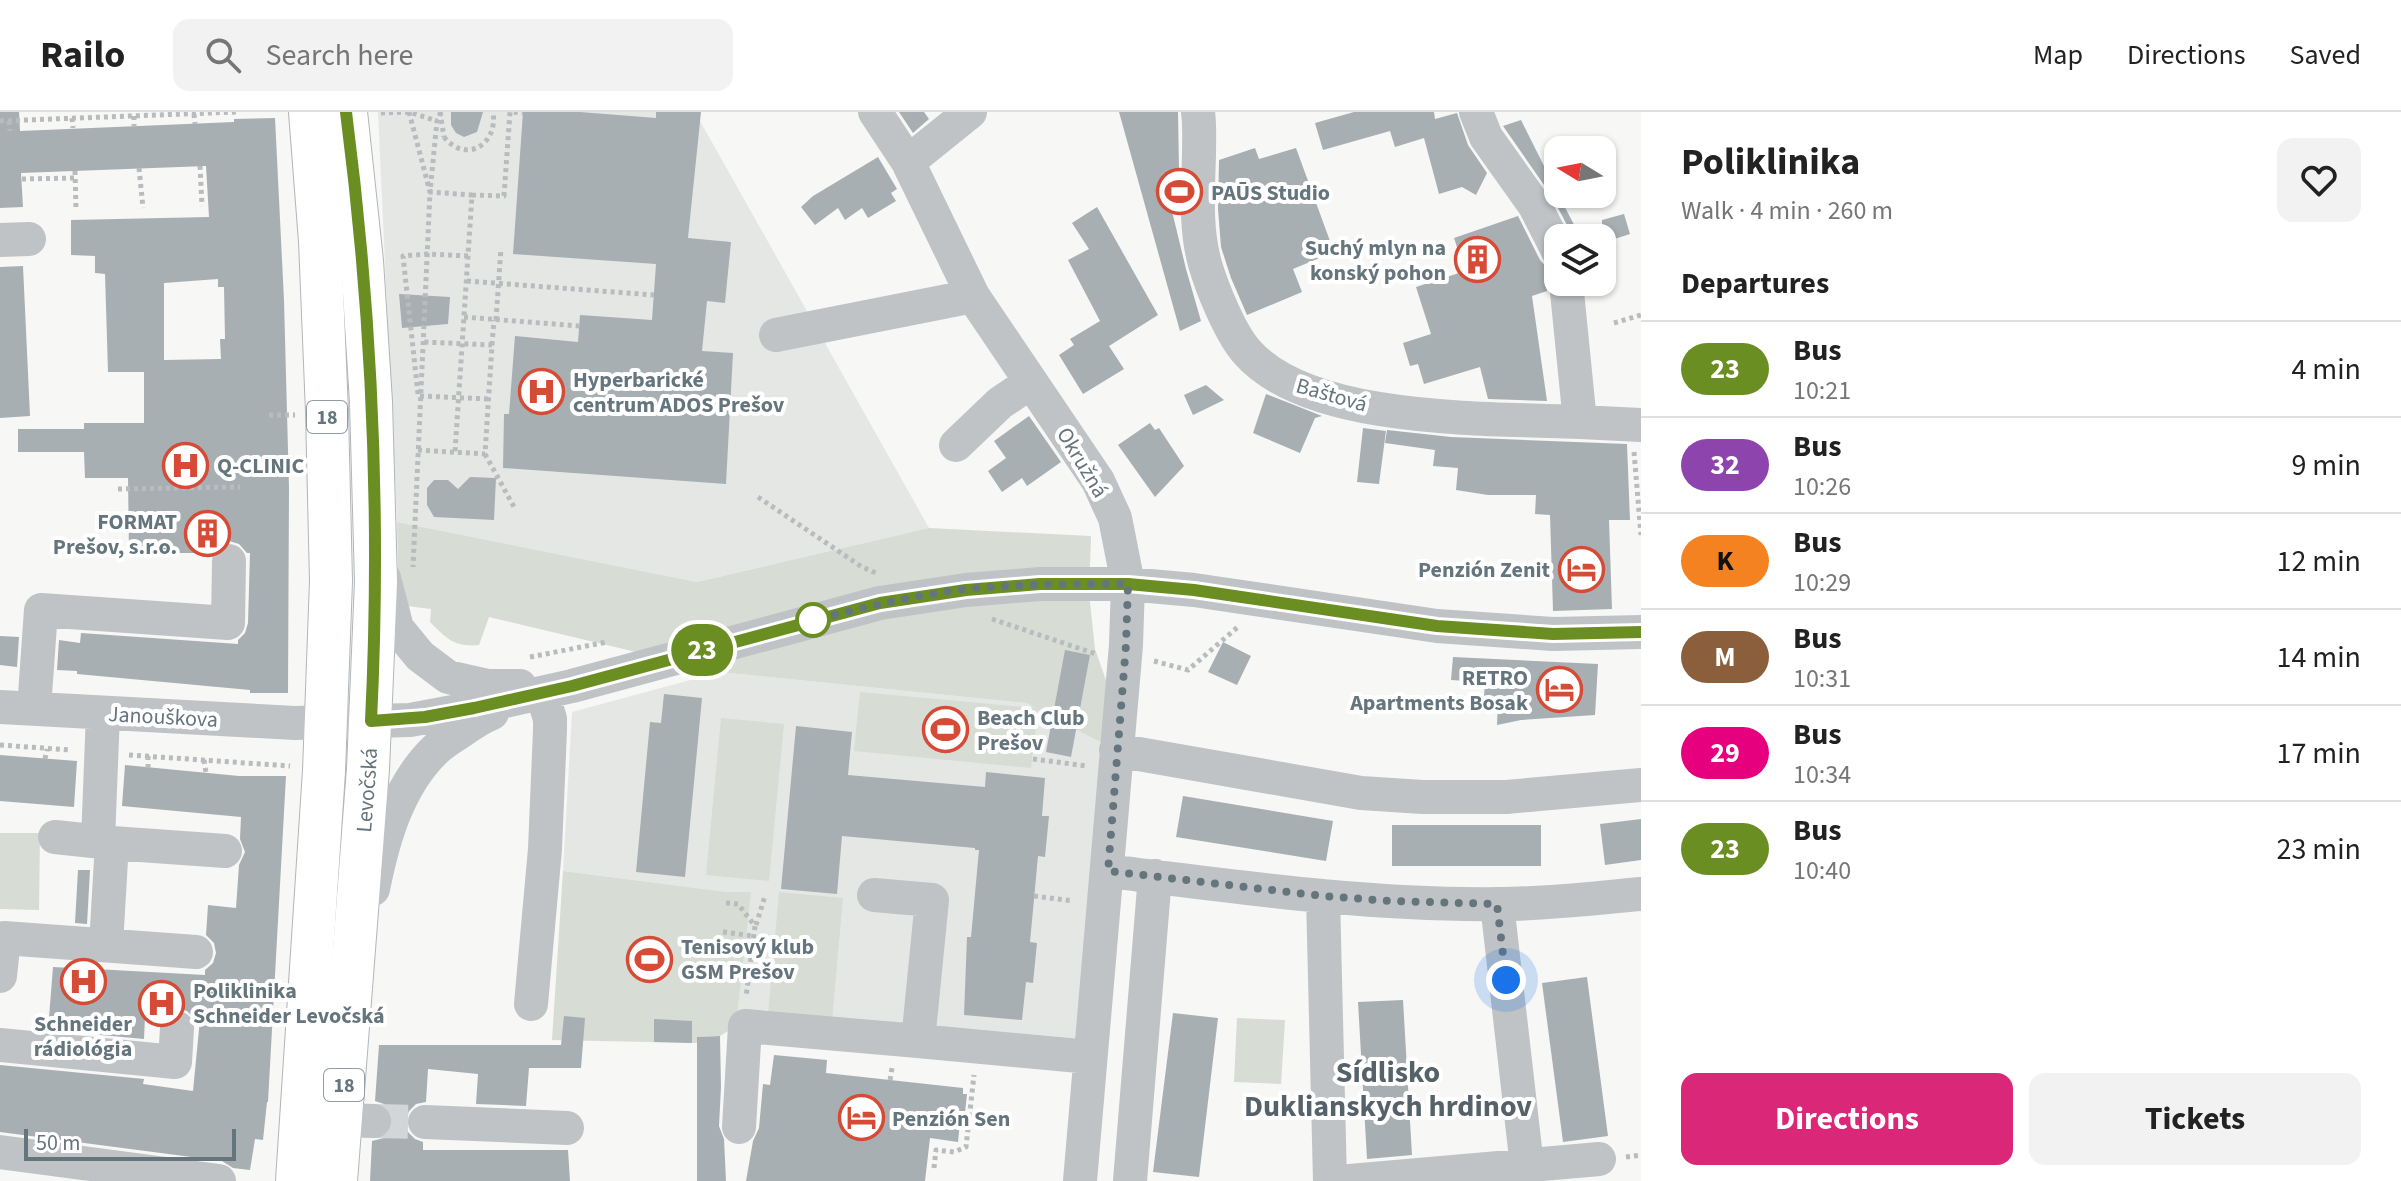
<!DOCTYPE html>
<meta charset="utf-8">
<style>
body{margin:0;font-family:"Source Sans 3",sans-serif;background:#f2f2f2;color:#222;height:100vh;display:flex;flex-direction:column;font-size:30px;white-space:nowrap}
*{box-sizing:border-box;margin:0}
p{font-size:26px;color:#767676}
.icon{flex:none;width:44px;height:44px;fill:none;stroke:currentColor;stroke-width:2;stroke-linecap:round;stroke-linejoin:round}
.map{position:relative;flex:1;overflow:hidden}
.panel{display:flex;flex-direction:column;background:#fff;width:760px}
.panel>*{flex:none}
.badge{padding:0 16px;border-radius:26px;font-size:28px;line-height:52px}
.needle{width:52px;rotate:280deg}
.controls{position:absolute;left:1544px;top:24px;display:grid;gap:16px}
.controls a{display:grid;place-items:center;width:72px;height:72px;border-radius:16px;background:#fff;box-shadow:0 2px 6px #0004;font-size:40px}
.scale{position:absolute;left:24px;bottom:20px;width:212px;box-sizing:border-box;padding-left:8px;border:4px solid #65757d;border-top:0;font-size:22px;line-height:28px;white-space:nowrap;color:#65757d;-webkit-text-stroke:6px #fff;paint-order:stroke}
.you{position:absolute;width:40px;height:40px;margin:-20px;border:6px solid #fff;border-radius:50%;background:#1a73e8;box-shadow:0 0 0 12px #1a73e833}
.map>.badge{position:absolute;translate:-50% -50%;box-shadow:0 0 0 4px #fff}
h2{padding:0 40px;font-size:30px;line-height:72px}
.round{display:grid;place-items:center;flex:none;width:84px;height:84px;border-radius:16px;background:#f2f2f2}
.headline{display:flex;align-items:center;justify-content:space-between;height:136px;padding:0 40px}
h1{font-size:38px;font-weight:700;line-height:60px}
.action{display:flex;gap:16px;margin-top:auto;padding:16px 40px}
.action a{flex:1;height:92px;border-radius:16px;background:#db2777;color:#fff;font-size:32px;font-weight:700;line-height:92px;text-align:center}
.action a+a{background:#f2f2f2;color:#222}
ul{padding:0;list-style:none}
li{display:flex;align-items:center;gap:24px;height:96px;padding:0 40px;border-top:2px solid #e0e0e0}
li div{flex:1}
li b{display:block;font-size:30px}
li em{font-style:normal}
li .badge{min-width:88px;font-weight:700;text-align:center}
header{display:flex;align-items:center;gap:48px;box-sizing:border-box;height:112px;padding:0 40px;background:#fff;border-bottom:2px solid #e0e0e0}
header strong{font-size:38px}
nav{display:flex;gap:44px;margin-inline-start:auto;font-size:28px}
.search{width:560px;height:72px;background:#f2f2f2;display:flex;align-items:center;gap:20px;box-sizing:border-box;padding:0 28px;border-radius:16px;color:#767676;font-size:30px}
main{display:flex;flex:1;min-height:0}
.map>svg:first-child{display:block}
.built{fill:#e5e7e5}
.green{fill:#d7dcd4}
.building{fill:#a7afb3;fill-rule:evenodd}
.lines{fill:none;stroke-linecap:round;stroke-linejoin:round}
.minor-tunnel{stroke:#d2d6d7;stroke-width:34;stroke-dasharray:34 17;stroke-linecap:butt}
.major-casing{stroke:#b0b6b9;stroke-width:44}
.path{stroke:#b9bcbe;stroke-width:5;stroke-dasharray:4 4;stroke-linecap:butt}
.minor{stroke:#bfc3c6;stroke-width:34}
.major{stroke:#fff;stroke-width:42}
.path-bridge{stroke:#b9bcbe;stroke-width:5;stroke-dasharray:4 4;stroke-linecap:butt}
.line-casing{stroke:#fff;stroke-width:18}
.line{stroke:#6b8e23;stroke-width:12}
.walk{stroke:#65757d;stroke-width:8;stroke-dasharray:0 14.4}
.stop-dot{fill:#fff;stroke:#6b8e23;stroke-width:4}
.labels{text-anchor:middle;stroke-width:8;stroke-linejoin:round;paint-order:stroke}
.shield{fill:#fff;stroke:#939ea4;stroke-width:2}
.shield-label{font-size:20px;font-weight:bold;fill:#65757d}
.poi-label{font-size:22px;font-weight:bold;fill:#65757d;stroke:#fff;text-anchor:start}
.street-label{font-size:22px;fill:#65757d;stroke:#fff}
.district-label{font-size:30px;font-weight:bold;fill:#566269;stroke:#fff}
</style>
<header>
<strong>Railo</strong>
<div class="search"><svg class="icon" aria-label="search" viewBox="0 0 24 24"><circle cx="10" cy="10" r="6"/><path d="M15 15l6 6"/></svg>Search here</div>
<nav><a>Map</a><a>Directions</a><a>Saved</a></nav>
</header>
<main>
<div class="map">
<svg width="1641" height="1069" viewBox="0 0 1641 1069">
<rect width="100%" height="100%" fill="#f7f7f5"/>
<path class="built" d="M378,0H695L929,416L697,470L397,410Z
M720,560L1026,591L1116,638L1088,944L736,914L750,780H727L563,759L572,600Z"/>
<path class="green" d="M397,410L697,470L929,416L1091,424L1089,481L1095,537L1121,611L1116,638L1038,598L1031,656L854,639L860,580L1035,596L1026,591L720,560L489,505L479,533C454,535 447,527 430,510L431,497L399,493Z
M721,606L784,612L769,769L706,763Z
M0,721H40L39,798L0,797Z
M563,759L727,780H751L736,914L720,924L697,925V931L552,928Z
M779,780L843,786L832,909L768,903Z
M1237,906L1285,908L1281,972L1234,970Z"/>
<path class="building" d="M0,0H19L20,19L234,10V7L275,6L284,188L289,376L288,581H250V578L77,562V559L57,558L59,528L80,531L81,521L238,532V528L245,521L248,511L250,441H247L239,432L229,429L219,432L211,441H129L128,366H85L84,340H18V317H84V311H144V260H108L105,162L95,161V144L71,143V108L209,105L206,54L21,61L23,95L0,96ZM218,167V175H224L225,227H220L221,247L164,248V171Z
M451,0H483L477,20L464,25L456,21L451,13Z
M523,0H580L656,6V0H701L688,126L731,130L725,191L707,189L702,239L733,241L726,372L503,356L504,302H509L515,224L578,230L580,203L652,208L656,152L513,142Z
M899,0H924L929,7L913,21Z
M1119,0H1178L1179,57L1163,62L1186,157L1201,209L1180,219Z
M1354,0H1434L1435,7L1457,1L1468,33L1487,61L1476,83L1462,75L1439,82L1424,26L1395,35L1390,19L1323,38L1315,11Z
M1521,8L1558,82L1581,126H1574L1551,83L1503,14Z
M1255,36L1259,47L1296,36L1334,140L1293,157L1302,180L1247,203L1231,166L1221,135L1218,97L1219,48Z
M878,45L897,77L891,81L896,89L868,106L862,96L845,108L838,96L815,113L801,95L813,84Z
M1097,95L1158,203L1109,234L1124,257L1083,282L1059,243L1074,233L1070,227L1100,209L1068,148L1089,137L1072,111Z
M1624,102L1630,122L1602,131V108Z
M1518,104L1540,148L1550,159L1546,171L1547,179L1532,184L1547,289L1488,287L1480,255L1424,272L1418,252L1410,254L1403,231L1431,222L1416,175L1465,159L1454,126Z
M23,154L30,304L0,306V155Z
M399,182L450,185L448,212L402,216Z
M1206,273L1224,288L1193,303L1184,283Z
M1266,282L1322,304L1315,306L1300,341L1253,321Z
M1029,304L1061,350L1027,374L1022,366L1002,380L988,359L1006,346L994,329Z
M1150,311L1155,318L1159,316L1184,354L1155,385L1118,333Z
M1363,316L1386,319L1379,372L1357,370Z
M1387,318L1451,325L1627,332L1630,408H1609L1612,497L1553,499L1550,403L1535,402L1536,383H1488L1456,378L1458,356L1433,354L1435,338L1385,331Z
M470,365L496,366L494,408L434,405L427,393V376L434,368H448L458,377Z
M0,524L19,525L17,555L0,553Z
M1223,530L1251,544L1237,573L1208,560Z
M1065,538L1090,543L1071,645L1046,640Z
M1453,545L1598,552L1595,603L1521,608L1497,613L1498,587L1484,585L1485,570L1451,568Z
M664,582L702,586L685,765L636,760L650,610L661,611Z
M796,614L852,620L848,663L985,675L986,660L1045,666L1042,704H1049L1045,745L1038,744L1030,830L1037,831L1033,871L1026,870L1022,908L964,903L967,825H971L979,738H975V736L842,724L837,782L781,777Z
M0,643L77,649L74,695L0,689Z
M125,653L239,664H286L268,990H267L263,1028L255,1027L250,1058L233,1056L222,1049L0,1020V953L144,967L143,972L193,979L200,907H195L187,899L177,896L167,899L161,905L145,904L144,927L48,918L53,855L73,856V851L95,853V857L205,863V858L213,851L216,841L214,831L206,823L208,793L236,796L239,753L245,740L240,727L241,705L122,694Z
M1183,684L1333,709L1326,749L1176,725Z
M1641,707V748L1605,753L1600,712Z
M1392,713H1541V754H1392Z
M78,758H90L87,812L75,811Z
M1587,865L1608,1024L1563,1030L1542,871Z
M1403,888L1412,1043L1367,1047L1358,890Z
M1173,901L1218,906L1199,1065L1153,1060Z
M564,904L585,906L581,956H529L526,994L476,992L478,962L428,957L426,990L416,992L409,999L405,1010L408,1020L415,1027L423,1030V1038H568L570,1069H370L372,1029L384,1026L391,1019L394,1010L391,999L384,992L375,989L379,933H561Z
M654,907L692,909V931L654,930Z
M720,924L721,975L719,1014L724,1027L726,1069H697V925Z
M774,943L827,948L826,961L963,976V982H967L964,1010H960L958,1030L930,1026L925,1069H746L753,1029L759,1016L763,972L770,973Z"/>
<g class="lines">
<path class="minor-tunnel" d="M374,1009L425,1010"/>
<defs>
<g id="major">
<path d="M297,1069L324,659L331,469L327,300L320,129L310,0"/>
<path id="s1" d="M336,1069L368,657L376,470L371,290L362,149L346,0"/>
</g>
</defs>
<use href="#major" class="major-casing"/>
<path class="path" d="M409,0L430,80L413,455
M441,0L437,9L430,80L472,83L455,340
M381,1L409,0L437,9
M194,2L195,12
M134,4V14
M72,6L73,16
M0,9L236,0
M9,9L10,19
M444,25C466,52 498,33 493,0
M200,54L202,94
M139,56L143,96
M75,59L76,97
M22,67L75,66
M472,83L504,84L510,0L523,1
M467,169L654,183
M464,205L579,214
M496,208L501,136
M1614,211L1641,203
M492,233L494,208
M418,282L403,144L428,142L468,144
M420,284L489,287
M269,303H295
M418,338L485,342L492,233L423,230
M1634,340L1641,423
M485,342L514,395
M118,377L240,375
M758,385L862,455L876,461
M992,507L1096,542
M530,545L607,530
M1154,549L1188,558L1239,514
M0,633L71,638
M129,643L290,654
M45,647L47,637
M1033,647L1087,654
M204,648L206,661
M148,656V644
M1034,784L1073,789
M726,791L738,792L755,814L746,885
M756,813L765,784
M723,820L753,824
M890,968L892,956
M1626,1045L1641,1043
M934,1056L936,1038L954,1040L966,1035L974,963"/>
<path class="minor" d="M875,0L908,50L973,184L1098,369L1115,406L1128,472L1126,533L1080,1069
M1198,0C1200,14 1199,29 1199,43C1198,79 1195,116 1205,152C1212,176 1230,221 1247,240C1310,312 1490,306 1580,310
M1476,0L1486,25L1535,94L1558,139
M908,50L970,0
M0,128L29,127
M1566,170L1580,310L1641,313
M776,223L973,184
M956,333L1000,291L1031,270
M384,466L397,516L420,544L448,565L488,574H520
M0,595L295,611L410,608L474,596L572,574L880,491L966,478L1040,472H1128L1194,478L1437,514L1553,522L1641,520
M34,597L41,498L228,511L229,449
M1116,638L1361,681L1423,685H1506L1641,673
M55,725L112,731L225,739
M98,729L103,601
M1108,759C1238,775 1370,794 1501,792C1548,792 1595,786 1641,782
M373,777C383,727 398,674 435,638C442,631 452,625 460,620C471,612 480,606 492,601
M874,783L932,788L918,929L1090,945
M1323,784L1330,1069
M1497,792L1527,1054
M106,833L112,731
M0,864L4,826L196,840
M531,892L545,737L550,618V607L543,584
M0,933L175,950L177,916
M341,1008L374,1009
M425,1010L567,1016
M739,1015L745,914L918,929
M0,1040L219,1069
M1130,1069L1155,764
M1350,1069L1599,1047"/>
<use href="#major" class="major"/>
<path class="path-bridge" d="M440,0L444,25"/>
</g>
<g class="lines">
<defs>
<path id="line" d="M346,0C372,201 381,406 371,609L425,605L474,596L572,574L880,491L966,478L1040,472H1128L1194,478L1437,514L1553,522L1641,520"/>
</defs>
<use href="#line" class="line-casing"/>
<use href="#line" class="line"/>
<path class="walk" d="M813,508L810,509C862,496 914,483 967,477C1021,472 1074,472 1128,472L1126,533L1108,759L1323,784L1390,789L1497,792L1506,868"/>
</g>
<defs>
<symbol id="stadium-ring" viewBox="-11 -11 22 22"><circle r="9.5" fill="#fff" stroke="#d64b36" stroke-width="1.5"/><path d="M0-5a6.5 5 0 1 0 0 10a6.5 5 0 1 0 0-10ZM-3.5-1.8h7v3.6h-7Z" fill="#d64b36"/></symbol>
<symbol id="building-ring" viewBox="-11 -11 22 22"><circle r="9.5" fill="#fff" stroke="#d64b36" stroke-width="1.5"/><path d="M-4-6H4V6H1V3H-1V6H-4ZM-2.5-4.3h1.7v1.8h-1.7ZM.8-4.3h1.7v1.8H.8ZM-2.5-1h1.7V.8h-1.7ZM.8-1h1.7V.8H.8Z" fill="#d64b36"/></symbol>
<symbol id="hospital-ring" viewBox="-11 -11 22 22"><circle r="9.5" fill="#fff" stroke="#d64b36" stroke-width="1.5"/><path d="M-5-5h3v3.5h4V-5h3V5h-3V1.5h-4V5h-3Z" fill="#d64b36"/></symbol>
<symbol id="hotel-ring" viewBox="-11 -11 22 22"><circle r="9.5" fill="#fff" stroke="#d64b36" stroke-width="1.5"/><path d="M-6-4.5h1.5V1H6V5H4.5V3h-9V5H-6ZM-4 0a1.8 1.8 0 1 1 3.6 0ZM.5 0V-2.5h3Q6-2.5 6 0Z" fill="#d64b36"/></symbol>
</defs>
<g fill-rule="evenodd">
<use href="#stadium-ring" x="1154" y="54" width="51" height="51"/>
<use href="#building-ring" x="1452" y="122" width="51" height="51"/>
<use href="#hospital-ring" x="516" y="254" width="51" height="51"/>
<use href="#hospital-ring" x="160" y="328" width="51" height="51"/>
<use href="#building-ring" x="182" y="396" width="51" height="51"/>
<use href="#hotel-ring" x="1556" y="432" width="51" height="51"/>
<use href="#hotel-ring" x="1534" y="552" width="51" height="51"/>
<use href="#stadium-ring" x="920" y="592" width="51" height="51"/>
<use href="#stadium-ring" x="624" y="822" width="51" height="51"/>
<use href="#hospital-ring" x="58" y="844" width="51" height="51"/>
<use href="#hospital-ring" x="136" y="866" width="51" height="51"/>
<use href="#hotel-ring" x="836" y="980" width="51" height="51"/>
</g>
<circle class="stop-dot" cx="813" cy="508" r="16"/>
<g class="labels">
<g class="shield">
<rect x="307" y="289" width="40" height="32" rx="6"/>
<rect x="324" y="957" width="40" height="32" rx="6"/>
</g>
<g class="shield-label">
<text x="327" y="312">18</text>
<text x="344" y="980">18</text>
</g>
<g class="poi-label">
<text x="1211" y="88">PAŪS Studio</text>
<text x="1446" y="143" text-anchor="end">Suchý mlyn na<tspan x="1446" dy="25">konský pohon</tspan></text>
<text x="573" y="275">Hyperbarické<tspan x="573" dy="25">centrum ADOS Prešov</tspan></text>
<text x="217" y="361">Q-CLINIC</text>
<text x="177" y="417" text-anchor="end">FORMAT<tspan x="177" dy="25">Prešov, s.r.o.</tspan></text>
<text x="1550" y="465" text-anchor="end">Penzión Zenit</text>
<text x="1528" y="573" text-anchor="end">RETRO<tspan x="1528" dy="25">Apartments Bosak</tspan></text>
<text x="977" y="613">Beach Club<tspan x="977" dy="25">Prešov</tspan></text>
<text x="681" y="842">Tenisový klub<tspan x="681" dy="25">GSM Prešov</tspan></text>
<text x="193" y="886">Poliklinika<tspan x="193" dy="25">Schneider Levočská</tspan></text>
<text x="83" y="919" text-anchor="middle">Schneider<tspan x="83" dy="25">rádiológia</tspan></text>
<text x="892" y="1014">Penzión Sen</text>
</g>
<g class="street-label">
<text transform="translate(1332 282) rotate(16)" y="8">Baštová</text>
<text transform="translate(1083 350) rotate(59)" y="8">Okružná</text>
<text transform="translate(163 604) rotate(3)" y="8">Janouškova</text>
<text dy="8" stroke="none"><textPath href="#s1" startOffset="392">Levočská</textPath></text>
</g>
<g class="district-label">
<text x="1388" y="970">Sídlisko<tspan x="1388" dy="34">Duklianskych hrdinov</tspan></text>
</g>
</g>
</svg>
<div class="controls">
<a><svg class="needle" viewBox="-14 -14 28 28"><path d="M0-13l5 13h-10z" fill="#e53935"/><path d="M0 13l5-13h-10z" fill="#767676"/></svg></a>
<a><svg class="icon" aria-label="layers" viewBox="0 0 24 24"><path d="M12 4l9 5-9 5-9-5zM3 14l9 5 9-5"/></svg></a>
</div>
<div class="scale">50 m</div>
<div class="you" style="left:1506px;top:868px"></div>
<b class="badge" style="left:702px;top:538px;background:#6b8e23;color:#fff">23</b>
</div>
<section class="panel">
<div class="headline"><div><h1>Poliklinika</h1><p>Walk · 4 min · 260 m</p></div><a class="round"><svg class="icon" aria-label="heart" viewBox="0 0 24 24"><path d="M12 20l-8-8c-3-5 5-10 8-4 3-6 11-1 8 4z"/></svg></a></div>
<h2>Departures</h2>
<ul>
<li><span class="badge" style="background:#6b8e23;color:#fff">23</span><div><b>Bus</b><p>10:21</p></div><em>4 min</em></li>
<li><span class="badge" style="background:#8e44ad;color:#fff">32</span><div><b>Bus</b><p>10:26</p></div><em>9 min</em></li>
<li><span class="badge" style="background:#f58220;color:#111">K</span><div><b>Bus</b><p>10:29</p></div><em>12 min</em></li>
<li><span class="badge" style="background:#8b5e3c;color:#fff">M</span><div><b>Bus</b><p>10:31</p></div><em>14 min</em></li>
<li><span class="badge" style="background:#e6007e;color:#fff">29</span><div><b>Bus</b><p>10:34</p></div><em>17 min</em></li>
<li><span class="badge" style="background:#6b8e23;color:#fff">23</span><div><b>Bus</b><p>10:40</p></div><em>23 min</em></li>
</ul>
<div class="action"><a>Directions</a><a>Tickets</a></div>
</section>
</main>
